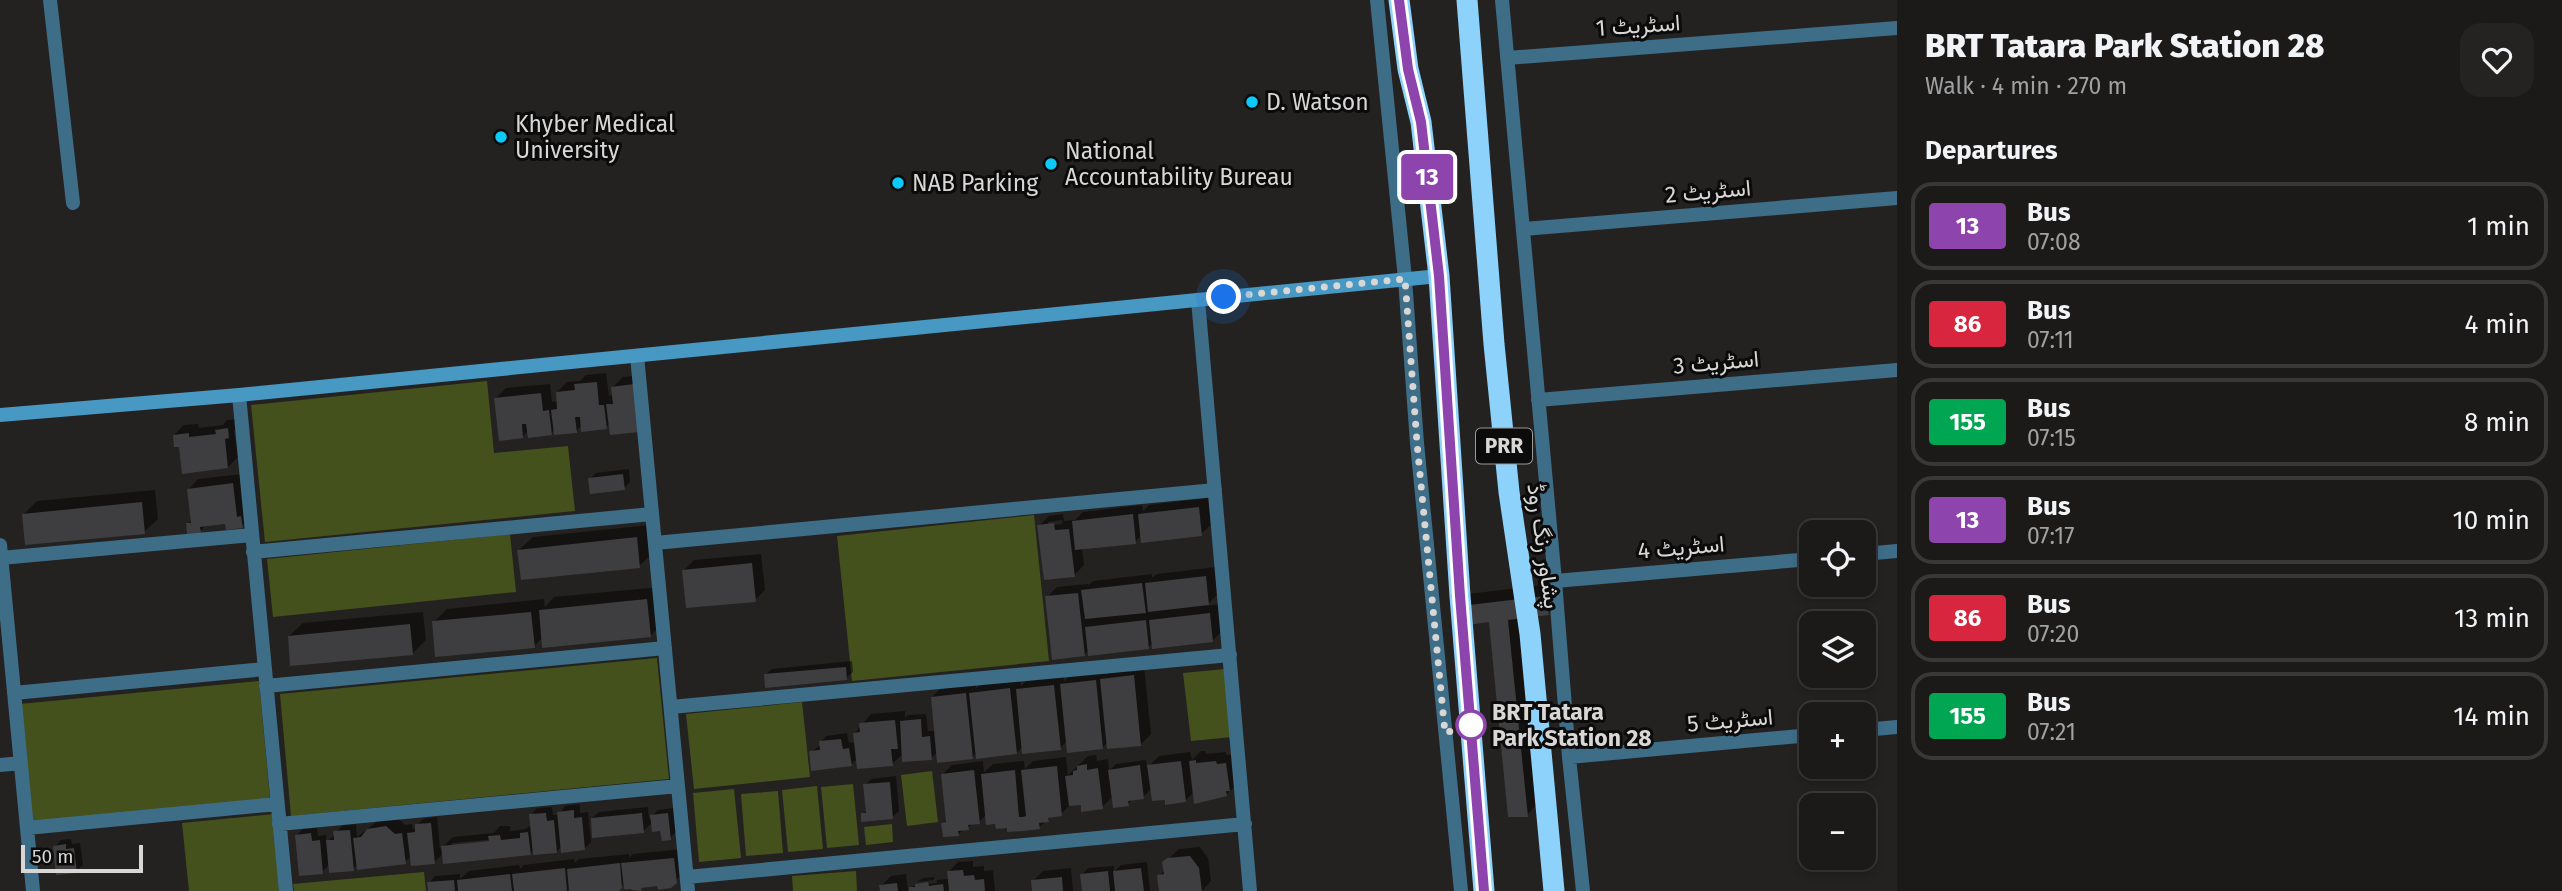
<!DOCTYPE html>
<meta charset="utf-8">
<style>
body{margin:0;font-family:"Fira Sans",Vazirmatn,sans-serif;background:#242321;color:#f1f3f6;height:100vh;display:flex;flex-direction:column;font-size:26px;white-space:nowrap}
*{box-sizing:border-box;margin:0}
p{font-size:23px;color:#a0a1a2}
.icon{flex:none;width:38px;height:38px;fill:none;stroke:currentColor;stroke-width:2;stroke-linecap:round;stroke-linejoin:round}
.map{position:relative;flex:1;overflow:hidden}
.details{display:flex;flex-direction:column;background:#1b1a18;width:665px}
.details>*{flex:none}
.badge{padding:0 14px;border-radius:5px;font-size:24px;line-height:46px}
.buttons{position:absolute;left:1799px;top:520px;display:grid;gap:14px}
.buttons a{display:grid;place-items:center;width:77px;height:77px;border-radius:14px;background:#1b1a18;box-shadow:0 4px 10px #0003,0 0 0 2px #393837;font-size:35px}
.scale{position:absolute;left:21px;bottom:18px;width:122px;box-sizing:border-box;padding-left:7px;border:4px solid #d8d7d6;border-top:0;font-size:19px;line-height:24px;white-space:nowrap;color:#d8d7d6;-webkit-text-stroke:5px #0c0b0b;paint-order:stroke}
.you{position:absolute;width:35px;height:35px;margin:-18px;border:5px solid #fff;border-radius:50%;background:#1a73e8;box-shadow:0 0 0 10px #1a73e833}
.map>.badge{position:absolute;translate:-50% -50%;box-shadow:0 0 0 4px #fff}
h2{padding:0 28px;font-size:26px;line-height:63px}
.round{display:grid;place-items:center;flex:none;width:74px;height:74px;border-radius:21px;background:#242321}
.headline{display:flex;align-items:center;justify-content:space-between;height:119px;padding:0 28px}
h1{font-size:33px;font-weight:800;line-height:52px}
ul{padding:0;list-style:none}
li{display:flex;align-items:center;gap:21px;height:88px;margin:0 14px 10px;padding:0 14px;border:4px solid #393837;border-radius:21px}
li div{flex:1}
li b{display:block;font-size:26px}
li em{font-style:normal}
li .badge{min-width:77px;font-weight:700;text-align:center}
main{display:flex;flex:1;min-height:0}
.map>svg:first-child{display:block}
.green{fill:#44511c}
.shadow{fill:#0007;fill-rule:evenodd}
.building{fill:#3e3d3f}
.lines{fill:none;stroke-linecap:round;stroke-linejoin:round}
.street{stroke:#3e6d88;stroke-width:14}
.secondary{stroke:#4898c4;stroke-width:14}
.highway{stroke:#8dd2fb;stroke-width:21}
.line-casing{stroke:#fff;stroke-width:16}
.line{stroke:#8e44ad;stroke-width:10}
.walk{stroke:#d8d7d6;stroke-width:7;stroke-dasharray:0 12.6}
.poi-dot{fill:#0bcafa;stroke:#0c0b0b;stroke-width:2.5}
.stop-dot{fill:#fff;stroke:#8e44ad;stroke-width:3.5}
.labels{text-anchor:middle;stroke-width:6;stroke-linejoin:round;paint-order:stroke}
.shield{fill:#0c0b0b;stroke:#9b9a99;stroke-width:2}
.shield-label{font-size:21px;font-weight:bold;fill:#d8d7d6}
.street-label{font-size:23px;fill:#d8d7d6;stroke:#0c0b0b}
.poi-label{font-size:23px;fill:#d8d7d6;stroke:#0c0b0b;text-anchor:start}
.stop-label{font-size:23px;font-weight:bold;fill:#d8d7d6;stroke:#0c0b0b;text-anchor:start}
</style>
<main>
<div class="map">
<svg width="1897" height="891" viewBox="0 0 1897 891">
<rect width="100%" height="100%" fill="#242220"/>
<path class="green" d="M487,381L494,453L568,446L575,511L265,542L251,405Z
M1034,515L1049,661L852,681L837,536Z
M510,534L516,592L273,617L267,559Z
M657,658L669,779L291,816L280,694Z
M1225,669L1232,737L1191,741L1183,673Z
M259,681L270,799L32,822L20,704Z
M802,702L810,777L694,789L686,714Z
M932,771L938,822L907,826L901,775Z
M853,784L859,845L827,848L821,787Z
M817,786L823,849L788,852L782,790Z
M734,789L741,858L699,862L693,793Z
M778,791L783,853L746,856L741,794Z
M274,814L281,891H189L182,823Z
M892,824L893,842L866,845L864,827Z
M856,871L857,891H793L792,876Z
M424,872L426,891H294L293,884Z"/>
<path class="shadow" d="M606,373L609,396L614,395L613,387L623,377L643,375L606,428L583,424L576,431L555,430L551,433L529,430L523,436L496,398L506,388L550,384L552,402L558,401L557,392L567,382L580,381L586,375Z
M238,419L239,427L234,431L238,457L228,467L180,445L174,435L184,425L198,424L199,428L223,425L227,420Z
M629,469L630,482L624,488L590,479L596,473Z
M242,474L252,516L242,526L227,522L206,525L200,531L188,524L192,519L189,489L198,479Z
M155,490L158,519L144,532L24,514L37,501Z
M1208,498L1211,525L1201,534L1142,535L1135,542L1082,548L1084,565L1074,575L1039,526L1049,516L1063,514L1064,521L1075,520L1083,512L1142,505L1143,511L1149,505ZM1062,520L1063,524L1048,526V522Z
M650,525L653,553L639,566L519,550L533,537Z
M761,554L765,590L755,600L684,570L694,560Z
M1216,567L1218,594L1206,606L1219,604L1222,631L1212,641L1153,643L1148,647L1089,650L1084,655L1047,597L1057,587L1088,584V586L1093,581L1152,574V578L1157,574Z
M1559,583L1561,600L1548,613L1522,616L1540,801L1527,815L1490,620L1456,625L1468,594Z
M660,587L664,622L650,636L543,637L534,646L434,622L447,609L544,599L545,607L554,597Z
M423,612L426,640L413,653L289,636L303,623Z
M852,661L853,672L846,678L765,675L772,669Z
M1144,666L1151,734L1141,744L1108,742L1103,747L1067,741L1060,748L1023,746L1017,753H977L972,757L938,752L931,758L904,753L892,764L858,758L851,765L811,752L821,745L820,742L827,736L847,733L849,743L856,742L855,733L871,714L905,711V718L908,715L926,714L928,731H936L932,697L942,687L976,684V688L981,684L1020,679L1021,686L1027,680L1064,676V682L1071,674L1106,671V675L1112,670Z
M1201,751H1205L1206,754L1226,752V755L1236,754V785L1226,795L1194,792L1186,800L1166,798L1152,788L1143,797L1134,798L1128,804L1113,796L1102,807L1082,803L1071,804L1061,814L1053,815L1039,827L1008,826L997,822L987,814L979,822L974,823L958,834L943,823L947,819L942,775L952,765L983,761L984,772L993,764L1024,761L1025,769L1033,761L1066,757L1068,775L1088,756L1096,755L1097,761L1108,759L1109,771L1116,764L1146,760L1147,768L1159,756L1190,752L1192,760Z
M896,776L899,811L892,817L863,814L867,810L865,785L871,779Z
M580,804V813L588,812L591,842L584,849L562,846L557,851L534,849L530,854L444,853L434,862L411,856L405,862L358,864L353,869L330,864L322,872L297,835L303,829L317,828L318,836L326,835V843L342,826L356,824L357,837L379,820L397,817L405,825L412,824L413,830L423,819L437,817L440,849L453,837L494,833L500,826H510V831L526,829L532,824L531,815L537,808L552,807L553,815H559L565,806ZM498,839V842L452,847V843Z
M648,807L649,819L658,810L674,808L676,832L670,838L653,822L643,831L592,818L599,812Z
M71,839L72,844L80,843L83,865L76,871L55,847L61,840Z
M1200,847L1208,858L1211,881L1202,891H1161L1159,876L1165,870L1164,863L1179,849Z
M683,849L686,871L670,886L659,884L629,891L626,888L625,883L616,891H571V888L568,891H430L429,883L435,876L460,874V879L469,871L519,865L520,869L524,865L574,859L575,863L579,859L629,854V858L633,854Z
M973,861V867L984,866V871L993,870L995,891H882L881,886L891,876L906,874L908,891L917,882L923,878L934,877V880L917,882L913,886L937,883V880L949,879L948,872L958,862Z
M1147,862L1150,891H1083L1082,875L1088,868L1114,866V872L1121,865Z
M1071,868L1073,891H1034L1033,881L1043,871Z"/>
<path class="building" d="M597,382L599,405H604L607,429L581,432L580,417H575L577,433L554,435L551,410L557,409L556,392L575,390L574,384Z
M634,384L639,432L610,435L606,404H613L611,387Z
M541,393L543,411L549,410L552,435L528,438L526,424H522L523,438L499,441L494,398Z
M228,428L229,438L225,439L228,468L182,474L179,447H174L173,435L189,433V437L216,434L215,430Z
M623,474L625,490L590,494L588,478Z
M233,483L237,517L241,516L243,528L226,530L225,524L200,527L201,533L187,534L186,523H191L187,489Z
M142,502L145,534L25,545L22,514Z
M1199,507L1202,536L1141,543L1138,514Z
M1133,514L1136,544L1075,550L1072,521Z
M1054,523L1055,530L1069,529L1075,577L1044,580L1037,525Z
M637,537L640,568L521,580L517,550Z
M752,563L756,602L686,608L682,570Z
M1206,576L1209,605L1148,612L1145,583Z
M1142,583L1146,613L1085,619L1081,590Z
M1078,593L1085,656L1052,660L1045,596Z
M1546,596L1549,615L1508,620L1528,817H1508L1489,622L1455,627L1452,607Z
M647,599L651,637L542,648L539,610Z
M531,612L535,648L435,657L432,621Z
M1210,613L1213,642L1152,649L1149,620Z
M1146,620L1149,649L1088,656L1085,627Z
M410,624L413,655L290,666L288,636Z
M846,667L847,680L765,688L764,674Z
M1134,675L1141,746L1107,749L1100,679Z
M1096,680L1103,749L1067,753L1060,684Z
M1054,685L1061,750L1022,754L1016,689Z
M1010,688L1017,754L976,759L969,693Z
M966,693L973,759L937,763L931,697Z
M921,719L922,737L930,736L932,760L902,762L900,721Z
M895,720L898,749H891L893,766L857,769L853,733L860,732L859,723Z
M841,739L843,749L849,748L852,766L811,771L809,751L820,750L819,741Z
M1196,760V763L1216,761L1217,764L1226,763L1230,791H1226L1227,796L1194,804L1189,761Z
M1181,761L1186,802L1165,805V800L1152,801L1147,765Z
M1087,764V770L1098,768L1103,809L1081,812V805L1069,806L1065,776L1073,775V771L1077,770V766Z
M1140,765L1144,799L1128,801L1129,806L1113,808L1108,770Z
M1057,766L1062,816L1048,818L1049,822L1039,823L1040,829L1023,831L1007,832V828L996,829L995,824L986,825L981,774L1015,770L1019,817H1023L1026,816L1021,770Z
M974,770L980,824L968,825L969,830L958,831L959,836L943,837L941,823L946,822L941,774Z
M890,782L893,819L861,822V813H866L863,784Z
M574,810V818L582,817L585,850L561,853L557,812Z
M546,813L547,821L554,820L557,853L533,855L529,814Z
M642,813L644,833L592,838L591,818Z
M668,813L671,840L662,841L660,831L652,832L650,815Z
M431,823L435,864L411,866L407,833L415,832V824Z
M386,826L395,834L402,833L406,864L357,870L353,838L361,837L367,829Z
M350,830L354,871L329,873L326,840H334L333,831Z
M528,832L531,855L443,864L441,846L489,841L488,836L500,835L501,840L520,838V833Z
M311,833L312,841L320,840L323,874L299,876L295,835Z
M66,844V849L74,848L77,873L56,875L53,846Z
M1190,856L1199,868L1202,891H1159L1157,875L1164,874L1162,862L1167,858Z
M674,858L677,883L671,888L658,890L657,886L641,888L642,891L624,889L621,863Z
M620,863L622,888L619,891H569L567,869Z
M565,868L567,891H514L512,874Z
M1141,868L1144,891H1115L1113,871Z
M963,870L964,876L974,875L975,880L984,879L985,891H949L947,871Z
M1108,871L1110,891H1082L1080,874Z
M510,874L512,891H458L457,880Z
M1062,877L1063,891H1032L1031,880Z
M454,880L455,891H428L427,882Z
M928,882L929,886L943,884L944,891H909V887H915V884Z
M897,883L898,891H880L879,885Z"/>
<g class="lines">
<path class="street" d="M50,0L73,203
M1377,0L1405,279L1417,443L1461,891
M1502,0L1555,581L1569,757L1583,891
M1507,58L1897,28
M1523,229L1897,198
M1198,300L1250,891
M637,356L688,891
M239,395L286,891
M1538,400L1897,370
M655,543L1215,490
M0,545L33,891
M253,552L652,514
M1864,554L1897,551
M1,558L252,535
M1555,581L1811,559
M266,686L665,648
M14,693L265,669
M671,707L1230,655
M1864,730L1897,727
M1569,757L1811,735
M0,765L21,763
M279,824L678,786
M27,828L277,804
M687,877L1245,824"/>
<path class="secondary" d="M0,415L239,395L1439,276"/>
<path class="highway" d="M1399,0L1408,69L1421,122L1439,276L1460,596L1484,891
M1467,0L1494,344L1509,492L1530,634L1554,891"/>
</g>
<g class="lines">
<defs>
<path id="line" d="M1399,0L1408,69L1421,122L1439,276L1460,596L1484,891"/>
</defs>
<use href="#line" class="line-casing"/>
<use href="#line" class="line"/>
<path class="walk" d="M1224,297L1405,279L1417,443L1445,733L1471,725"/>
</g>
<g class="poi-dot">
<circle cx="1252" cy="102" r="7"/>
<circle cx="501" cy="137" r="7"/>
<circle cx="1051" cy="164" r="7"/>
<circle cx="898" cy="183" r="7"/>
</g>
<circle class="stop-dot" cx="1471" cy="725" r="14"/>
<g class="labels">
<rect class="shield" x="1476" y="428.5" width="56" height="35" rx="5"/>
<g class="shield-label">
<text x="1504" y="453">PRR</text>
</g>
<g class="street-label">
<text transform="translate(1638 25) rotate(-4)" y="8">اسٹریٹ 1</text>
<text transform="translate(1708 191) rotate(-5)" y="8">اسٹریٹ 2</text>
<text transform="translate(1716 362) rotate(-5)" y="8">اسٹریٹ 3</text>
<text transform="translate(1544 546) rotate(82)" y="8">پشاور رنگ روڈ</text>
<text transform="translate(1681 547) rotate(-5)" y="8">اسٹریٹ 4</text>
<text transform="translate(1730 720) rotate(-5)" y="8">اسٹریٹ 5</text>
</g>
<g class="poi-label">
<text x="1266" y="110">D. Watson</text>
<text x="515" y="132">Khyber Medical<tspan x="515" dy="26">University</tspan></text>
<text x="1065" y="159">National<tspan x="1065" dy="26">Accountability Bureau</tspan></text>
<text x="912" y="191">NAB Parking</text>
</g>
<g class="stop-label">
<text x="1492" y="720">BRT Tatara<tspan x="1492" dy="26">Park Station 28</tspan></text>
</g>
</g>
</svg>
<div class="buttons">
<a><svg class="icon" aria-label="locate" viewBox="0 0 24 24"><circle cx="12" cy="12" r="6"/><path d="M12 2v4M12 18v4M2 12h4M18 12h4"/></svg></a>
<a><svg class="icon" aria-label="layers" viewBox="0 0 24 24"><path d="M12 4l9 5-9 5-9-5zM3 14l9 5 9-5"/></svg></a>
<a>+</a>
<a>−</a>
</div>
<div class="scale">50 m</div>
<div class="you" style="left:1224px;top:297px"></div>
<b class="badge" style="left:1427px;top:177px;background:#8e44ad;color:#fff">13</b>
</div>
<section class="details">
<div class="headline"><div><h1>BRT Tatara Park Station 28</h1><p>Walk · 4 min · 270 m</p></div><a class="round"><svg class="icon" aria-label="heart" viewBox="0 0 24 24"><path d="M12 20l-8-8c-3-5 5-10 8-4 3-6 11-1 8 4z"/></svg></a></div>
<h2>Departures</h2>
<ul>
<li><span class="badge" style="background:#8e44ad;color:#fff">13</span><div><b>Bus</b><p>07:08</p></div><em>1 min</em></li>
<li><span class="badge" style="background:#d7263d;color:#fff">86</span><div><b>Bus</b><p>07:11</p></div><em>4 min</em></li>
<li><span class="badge" style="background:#00a651;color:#fff">155</span><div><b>Bus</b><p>07:15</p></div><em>8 min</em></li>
<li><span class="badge" style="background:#8e44ad;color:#fff">13</span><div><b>Bus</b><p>07:17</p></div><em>10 min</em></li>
<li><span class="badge" style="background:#d7263d;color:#fff">86</span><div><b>Bus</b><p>07:20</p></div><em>13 min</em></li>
<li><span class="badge" style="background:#00a651;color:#fff">155</span><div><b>Bus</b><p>07:21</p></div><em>14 min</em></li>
</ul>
</section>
</main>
